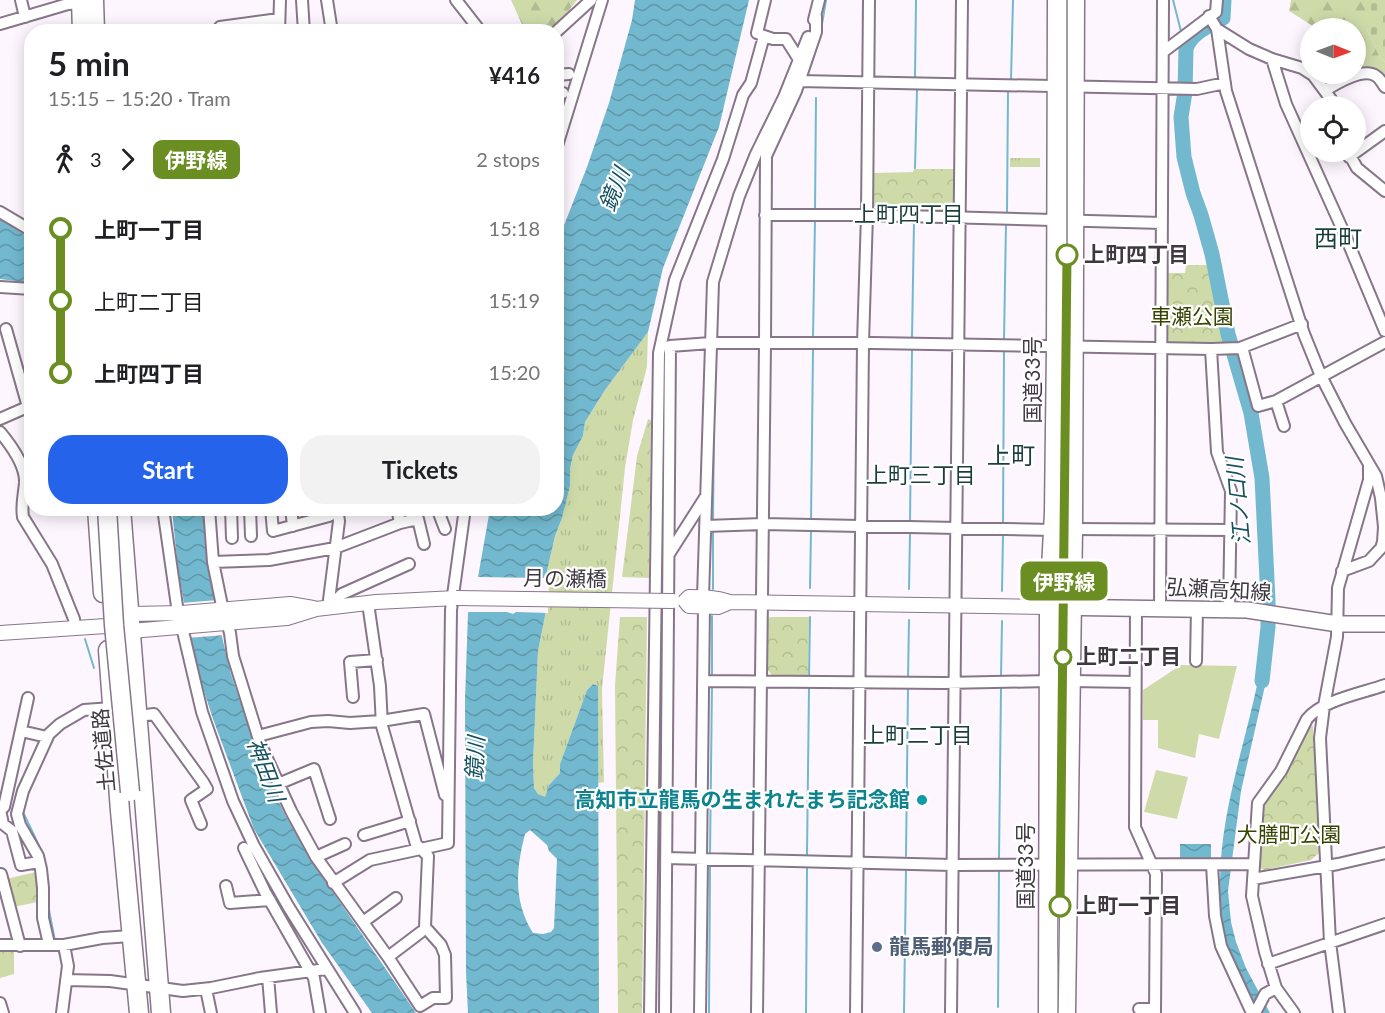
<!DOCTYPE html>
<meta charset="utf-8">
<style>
body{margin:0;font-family:Lato,"Noto Sans JP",sans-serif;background:#f2f2f2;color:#202124;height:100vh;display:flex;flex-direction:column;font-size:22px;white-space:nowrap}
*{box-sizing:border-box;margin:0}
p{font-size:20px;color:#757577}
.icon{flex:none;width:33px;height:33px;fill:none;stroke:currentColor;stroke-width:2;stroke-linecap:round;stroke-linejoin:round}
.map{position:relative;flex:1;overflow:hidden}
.drawer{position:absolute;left:24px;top:24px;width:540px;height:492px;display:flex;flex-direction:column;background:#fff;border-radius:24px;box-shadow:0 3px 15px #0003}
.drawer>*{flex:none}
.badge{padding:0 12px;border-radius:9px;font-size:21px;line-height:39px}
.needle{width:39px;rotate:91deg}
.buttons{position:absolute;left:1300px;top:18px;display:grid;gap:12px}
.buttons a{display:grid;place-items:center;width:66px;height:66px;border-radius:50%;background:#fff;box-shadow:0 3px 15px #0003;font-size:30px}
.map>.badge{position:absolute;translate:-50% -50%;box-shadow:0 0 0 3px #fff}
.legs{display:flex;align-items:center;gap:9px;height:66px;padding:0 24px;font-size:20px}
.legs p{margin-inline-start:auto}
.headline{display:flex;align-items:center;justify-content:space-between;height:102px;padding:0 24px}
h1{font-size:33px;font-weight:700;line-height:45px}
.action{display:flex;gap:12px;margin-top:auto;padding:12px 24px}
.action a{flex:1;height:69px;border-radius:24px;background:#2563eb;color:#fff;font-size:24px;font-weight:700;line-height:69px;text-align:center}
.action a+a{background:#f2f2f2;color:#202124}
ul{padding:0 24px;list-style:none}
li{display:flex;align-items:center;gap:21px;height:72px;font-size:22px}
li i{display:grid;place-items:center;width:9px;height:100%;margin:0 8px;background:currentColor}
li i::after{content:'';width:15px;height:15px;margin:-8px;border:4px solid;border-radius:50%;background:#fff}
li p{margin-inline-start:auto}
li:first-child i{background:linear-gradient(#0000 50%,currentColor 0)}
li:last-child i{background:linear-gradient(currentColor 50%,#0000 0)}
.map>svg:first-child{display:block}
.grass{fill:url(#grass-tufts)}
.forest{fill:url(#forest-firs)}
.cemetery{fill:url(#cemetery-stones)}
.park{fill:url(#park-crowns)}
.pitch{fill:#cedba9}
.water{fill:url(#water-waves);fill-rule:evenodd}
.pier{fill:#fef6ff}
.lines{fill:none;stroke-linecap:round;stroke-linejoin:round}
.stream{stroke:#72b8ce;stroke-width:2}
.river{stroke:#72b8ce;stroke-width:15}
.minor-casing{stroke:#877689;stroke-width:14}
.tertiary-casing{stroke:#877689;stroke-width:16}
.secondary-casing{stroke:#877689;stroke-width:18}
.trunk-casing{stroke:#877689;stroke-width:21}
.minor{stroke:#fff;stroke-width:10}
.tertiary{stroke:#fff;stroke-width:14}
.secondary{stroke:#fff;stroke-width:15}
.trunk{stroke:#fff;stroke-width:18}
.tram{stroke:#847d86;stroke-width:1.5}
.tertiary-bridge-casing{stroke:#877689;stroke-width:16;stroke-linecap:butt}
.trunk-bridge-casing{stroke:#877689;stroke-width:21;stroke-linecap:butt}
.tertiary-bridge{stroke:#fff;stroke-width:14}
.trunk-bridge{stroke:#fff;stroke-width:18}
.line-1-casing{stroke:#fff;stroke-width:14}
.line-1{stroke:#6b8e23;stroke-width:9}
.stop-1-dot{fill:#fff;stroke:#6b8e23;stroke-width:3}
.culture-dot{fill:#0f9aa8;stroke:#fff;stroke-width:2}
.service-dot{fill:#5c6f8a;stroke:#fff;stroke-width:2}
.labels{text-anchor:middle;stroke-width:4.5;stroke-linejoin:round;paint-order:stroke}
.stop-label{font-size:21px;font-weight:bold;fill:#3f3841;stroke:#fff;text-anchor:start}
.park-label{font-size:21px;fill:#384401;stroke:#fff}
.street-label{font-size:21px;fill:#3f3841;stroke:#fff}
.culture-label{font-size:21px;font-weight:bold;fill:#0d838f;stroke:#fff;text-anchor:end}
.service-label{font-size:21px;font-weight:bold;fill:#4e5e75;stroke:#fff;text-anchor:start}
.water-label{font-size:22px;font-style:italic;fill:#145060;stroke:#fff}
.neighbourhood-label{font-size:22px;fill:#1b3e3d;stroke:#fff}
.quarter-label{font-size:24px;fill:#1b3e3d;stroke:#fff}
</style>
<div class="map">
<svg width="1385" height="1013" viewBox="0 0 1385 1013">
<defs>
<pattern id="grass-tufts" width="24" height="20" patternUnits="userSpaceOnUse" patternTransform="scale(1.5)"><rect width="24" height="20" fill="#cedba9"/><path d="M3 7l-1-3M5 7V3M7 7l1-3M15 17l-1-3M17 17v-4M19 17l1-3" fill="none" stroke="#b2bd93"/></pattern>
<pattern id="forest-firs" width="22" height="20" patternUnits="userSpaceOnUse" patternTransform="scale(1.5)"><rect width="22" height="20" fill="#cedba9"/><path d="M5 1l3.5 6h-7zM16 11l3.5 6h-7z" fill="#b2bd93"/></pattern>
<pattern id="cemetery-stones" width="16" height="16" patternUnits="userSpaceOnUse" patternTransform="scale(1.5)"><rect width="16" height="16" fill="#cedba9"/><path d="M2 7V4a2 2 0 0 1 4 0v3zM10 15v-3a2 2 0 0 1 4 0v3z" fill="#b2bd93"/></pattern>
<pattern id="park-crowns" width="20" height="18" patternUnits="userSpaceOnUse" patternTransform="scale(1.5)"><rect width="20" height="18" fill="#cedba9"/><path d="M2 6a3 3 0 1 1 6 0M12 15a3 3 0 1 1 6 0" fill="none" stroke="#b2bd93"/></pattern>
<pattern id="water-waves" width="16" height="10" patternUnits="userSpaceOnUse" patternTransform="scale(1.5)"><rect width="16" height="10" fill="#72b8ce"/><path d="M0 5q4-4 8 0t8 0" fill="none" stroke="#5f97a9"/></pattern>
</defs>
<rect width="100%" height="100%" fill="#fef6ff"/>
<path class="grass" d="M1010,158H1040V167H1010Z
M648,332L647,367L633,420L625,468L602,689L604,782L598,783V686L593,684L587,690L560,764V773L549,785L545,798L538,794L534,788L533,763L538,651L545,616L547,571L555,536L562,518L570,486V469L573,455L583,436L585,422L605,390Z"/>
<path class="forest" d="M511,0H577L552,32L525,31Z
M1291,0H1366V28L1381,59L1385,62V78L1356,64V28H1316L1289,11Z"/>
<path class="cemetery" d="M1366,0H1385V62L1381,59L1366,28Z"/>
<path class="park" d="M914,169H956V205L948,212L878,211L872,203L873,173L913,172Z
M1186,265H1211L1220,323L1227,346L1217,343L1172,344L1164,337L1166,273H1185Z
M648,419L651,420L649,578L622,577L637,456Z
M620,617H647L642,1013H618L615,685Z
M770,617H809L808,678H774L768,670V619Z
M1313,726L1319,853L1311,860L1264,870L1259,867L1261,809L1265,798L1308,727Z
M36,872L38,902L13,907L6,879Z
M0,951L14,952V974L0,978Z"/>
<path class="pitch" d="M1181,665L1237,666L1219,739L1199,734L1195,758L1158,748V720H1143V690Z
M1156,770L1188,777L1177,819L1144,812Z"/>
<path class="water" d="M635,0H749L719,127L663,268L648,332L605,390L585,422L583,436L573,455L570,469V486L562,518L555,536L547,571L545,616L538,651L533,763L534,788L538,794L545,797L549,785L560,773V764L587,690L593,684L598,686L599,1013H468L466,972L465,699L468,613L478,577L490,509L556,508L557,243L587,167L609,103L632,20ZM530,830L547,845L549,851L557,859L554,928L551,932L543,934L533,933C513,901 516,869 525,834Z
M0,219L31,239V283L0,279Z
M172,509H204L205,548L214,588L222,637L231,674L260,761L284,813L313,863L416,1013H372L322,943L254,829L213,719L195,663L178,570Z
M1262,660L1268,663L1267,677L1241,791L1228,891L1231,922L1236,942L1246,968L1270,1013H1260L1254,1005V1001C1243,978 1229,955 1223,930C1219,914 1219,896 1220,880C1221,805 1249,734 1262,660Z
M1180,844H1211V859H1180Z"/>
<path class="pier" d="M475,577L549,578L548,613L516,612L513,614L507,612H465Z
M218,600L225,635L187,638L181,603Z"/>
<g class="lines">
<path class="stream" d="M1173,0L1182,35
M821,30L826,0
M915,78L916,0
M1011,79L1013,0
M915,168L917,90
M815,211L816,98
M1007,212L1008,91
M813,338L815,220
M912,338L914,222
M1004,340L1006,224
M0,423L7,433
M28,514L46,545
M811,521L813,350
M713,522L714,420
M910,523L912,350
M1003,523L1004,352
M810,588L811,531
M713,589V531
M909,589L910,533
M961,590V563
M1002,591L1003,535
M960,638L961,620
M85,639L94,668
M712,676V616
M1001,677L1002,621
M809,678L810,617
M908,678L909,620
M25,802L23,812L42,852
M710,855L712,684
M807,855L809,688
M906,856L908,688
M999,858L1001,688
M47,876L48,891
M48,905L55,941
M58,949L62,961
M998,1007L999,871
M709,1013L710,862
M806,1013L807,868
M904,1013L906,869"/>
<path class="river" d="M1224,0L1223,18C1209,26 1191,33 1186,49L1185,92L1181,117L1184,157L1193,193L1201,215L1212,254L1228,334L1251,413L1262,478L1268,600V627L1262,681"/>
<defs>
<path id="minor" d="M21,0L25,17
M302,0L304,32
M327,0L332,32
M456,0L481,32
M1209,16L1217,29L1226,91L1304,334L1321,376L1345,423L1376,476L1381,498L1384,527L1383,542L1381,548L1369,561L1342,571
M814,20L819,0
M0,24L68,4L87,3
M220,27L279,19
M1217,29L1249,49L1272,59L1302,68L1313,75L1336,106
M279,32L280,0
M556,32L591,0
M764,36L773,39H786L798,58
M1163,52L1216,12L1217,0
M1272,59L1286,104L1345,235L1385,331
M556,75L569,74
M799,81L1197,89L1225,83
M1326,90C1337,83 1364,67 1376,76C1380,78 1382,83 1385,87
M556,93H563
M556,149L602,0
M1348,152L1357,168L1385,191
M1349,157L1385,131
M0,212L32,231
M765,215H867L1162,223
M0,287L32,289
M6,329L28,407
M1242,347L1258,406L1276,401L1385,342
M1211,349L1217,452L1231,491L1229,610
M1276,401L1284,426
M0,419L32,405
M0,432C10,444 26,466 25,483C24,495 21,505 23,517L52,564L74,619L75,628
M163,508L178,613
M209,508L213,562L221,601L230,633L233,656L260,743L291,811L316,857L388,957L420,1006L433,998H446L445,955L441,945L425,927L428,856L416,844L382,726L380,686L368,603
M231,508L232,538
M250,508L251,536
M271,508L273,531L329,516L328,508
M291,508L293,526
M437,508L445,529
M400,523L418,519L424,544
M705,526L763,524L1053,530
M1073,529L1231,530
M669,554L706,496
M213,562L269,560L335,548L400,523L397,508
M703,597L713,282L739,196L756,154L784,97L808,37
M328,608L339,521L337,508
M328,608L342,594L409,564
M1136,608L1135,827L1156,874L1155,1013
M1160,608L1163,0
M182,627L202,712L233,801L254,846L288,906L355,1013
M1196,661L1197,609
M703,681L944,683L1050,681
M1070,681L1135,682
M353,697L350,662L377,660
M138,716L154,714L203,782L207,789L191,800L201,824
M21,731L47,737
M258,736L311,722L328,721L350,723L381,721L424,714L445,795
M278,784L314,769L330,819
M4,807L28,698
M0,810L3,824L12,831L21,865L39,862
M364,835L410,821
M244,848L265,892L314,978L320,1013
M316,857L345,844
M666,858L952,865L1254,864
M701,859L704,606
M1212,865L1215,916L1221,946L1252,1013
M1,874L20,946
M1253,879L1338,864L1385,853
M333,883L370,860L448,843L451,610L465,508
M226,886L230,903L270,900
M363,922L396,898
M49,944L43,918V888L41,869L38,856L20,825L17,814L23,791L49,734L60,724L84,710L112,708
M0,945H64L102,938L131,936
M388,957L421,932
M1268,964L1385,924
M268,977L271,1013
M66,980L110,981L183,991L211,988L260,978L326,969
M206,989L211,1013
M0,1003L3,1013
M1139,1009H1155
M62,1013L68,966L64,945
M650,1013L659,353L675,280L723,159L743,95L751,83L764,36L757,33L765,0
M665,1013L670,346L711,343H873L1211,349L1240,348L1302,324
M700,1013L702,859
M757,1013L765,344L766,156L796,91L816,32V16
M856,1013L863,343L867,215L869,0
M951,1013L962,0
M1255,1013L1265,994L1276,988
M1294,1013L1276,988L1265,952L1252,896L1258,803L1281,771L1307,719C1322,700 1363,693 1385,685
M1339,1013L1330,942L1320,738L1324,706L1337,637L1338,588L1369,480V465"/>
<path id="tertiary" d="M730,602L718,607L689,606L685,601L689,597C703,597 716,597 730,602L1049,607
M121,618L130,614L182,613L290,604L313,608
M0,633L106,626L131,631L287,618L316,609L376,602L456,598"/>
<path id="secondary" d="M1049,607L1247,610L1338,624H1385"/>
<path id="trunk" d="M81,0L82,32
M94,0L95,32
M97,508L103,593
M121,508L161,1013
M108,650L120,811L139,1013
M1048,1013L1049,607L1054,512L1056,347L1057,0
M1066,1013L1073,529L1075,0"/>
</defs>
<use href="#minor" class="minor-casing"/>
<use href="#tertiary" class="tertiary-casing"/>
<use href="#secondary" class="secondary-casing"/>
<use href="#trunk" class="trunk-casing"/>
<use href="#minor" class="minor"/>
<use href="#tertiary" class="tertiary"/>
<use href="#secondary" class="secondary"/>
<use href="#trunk" class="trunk"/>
<path class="tram" d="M1058,1013L1067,347V0"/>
<defs>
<path id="tertiary-bridge" d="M456,598L673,601"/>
<path id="trunk-bridge" d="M107,508L114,625L130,792"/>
</defs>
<use href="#tertiary-bridge" class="tertiary-bridge-casing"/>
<use href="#trunk-bridge" class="trunk-bridge-casing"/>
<use href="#tertiary-bridge" class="tertiary-bridge"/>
<use href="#trunk-bridge" class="trunk-bridge"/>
</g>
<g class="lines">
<defs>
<path id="line-1" d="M1060,906L1067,255"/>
</defs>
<use href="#line-1" class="line-1-casing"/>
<use href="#line-1" class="line-1"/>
</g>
<g class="stop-1-dot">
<circle cx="1067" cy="255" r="10"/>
<circle cx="1063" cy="657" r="8"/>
<circle cx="1060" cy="906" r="10"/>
</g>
<circle class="culture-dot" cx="922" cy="800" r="6"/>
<circle class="service-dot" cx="877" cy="947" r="6"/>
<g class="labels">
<g class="stop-label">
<text x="1084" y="262">上町四丁目</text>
<text x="1076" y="664">上町二丁目</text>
<text x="1076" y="913">上町一丁目</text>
</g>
<g class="park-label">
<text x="1192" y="324">車瀬公園</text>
<text x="1289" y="842">大膳町公園</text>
</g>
<g class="street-label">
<text transform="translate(1033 380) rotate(-90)" y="7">国道33号</text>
<text transform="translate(565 579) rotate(1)" y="7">月の瀬橋</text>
<text transform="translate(1219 590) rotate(3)" y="7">弘瀬高知線</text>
<text transform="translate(104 750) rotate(-95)" y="7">土佐道路</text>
<text transform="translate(1026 866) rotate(-90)" y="7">国道33号</text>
</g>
<g class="culture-label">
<text x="910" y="807">高知市立龍馬の生まれたまち記念館</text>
</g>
<g class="service-label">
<text x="889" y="954">龍馬郵便局</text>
</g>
<g class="water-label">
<text transform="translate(614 189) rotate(-68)" y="8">鏡川</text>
<text transform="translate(1238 501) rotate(-95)" y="8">江ノ口川</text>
<text transform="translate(475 758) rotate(-87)" y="8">鏡川</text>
<text transform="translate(266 770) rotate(69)" y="8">神田川</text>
</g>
<g class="neighbourhood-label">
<text x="909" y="222">上町四丁目</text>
<text x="921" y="483">上町三丁目</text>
<text x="918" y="743">上町二丁目</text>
</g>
<g class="quarter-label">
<text x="1338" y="247">西町</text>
<text x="1011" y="464">上町</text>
</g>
</g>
</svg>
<div class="buttons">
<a><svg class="needle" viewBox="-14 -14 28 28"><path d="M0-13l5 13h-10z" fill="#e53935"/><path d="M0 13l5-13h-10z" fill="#757577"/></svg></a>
<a><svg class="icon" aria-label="locate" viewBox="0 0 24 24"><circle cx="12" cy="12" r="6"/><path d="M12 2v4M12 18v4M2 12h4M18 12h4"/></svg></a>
</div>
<b class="badge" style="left:1064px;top:581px;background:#6b8e23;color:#fff">伊野線</b>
<section class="drawer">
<div class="headline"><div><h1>5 min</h1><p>15:15 – 15:20 · Tram</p></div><b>¥416</b></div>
<div class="legs"><svg class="icon" aria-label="walk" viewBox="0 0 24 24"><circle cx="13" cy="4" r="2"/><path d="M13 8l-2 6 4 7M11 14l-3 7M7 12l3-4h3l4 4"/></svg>3<svg class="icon" aria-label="forward" viewBox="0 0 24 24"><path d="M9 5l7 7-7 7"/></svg><b class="badge" style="background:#6b8e23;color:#fff">伊野線</b><p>2 stops</p></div>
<ul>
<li><i style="color:#6b8e23"></i><b>上町一丁目</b><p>15:18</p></li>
<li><i style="color:#6b8e23"></i><span>上町二丁目</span><p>15:19</p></li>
<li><i style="color:#6b8e23"></i><b>上町四丁目</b><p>15:20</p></li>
</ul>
<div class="action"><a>Start</a><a>Tickets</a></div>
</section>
</div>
